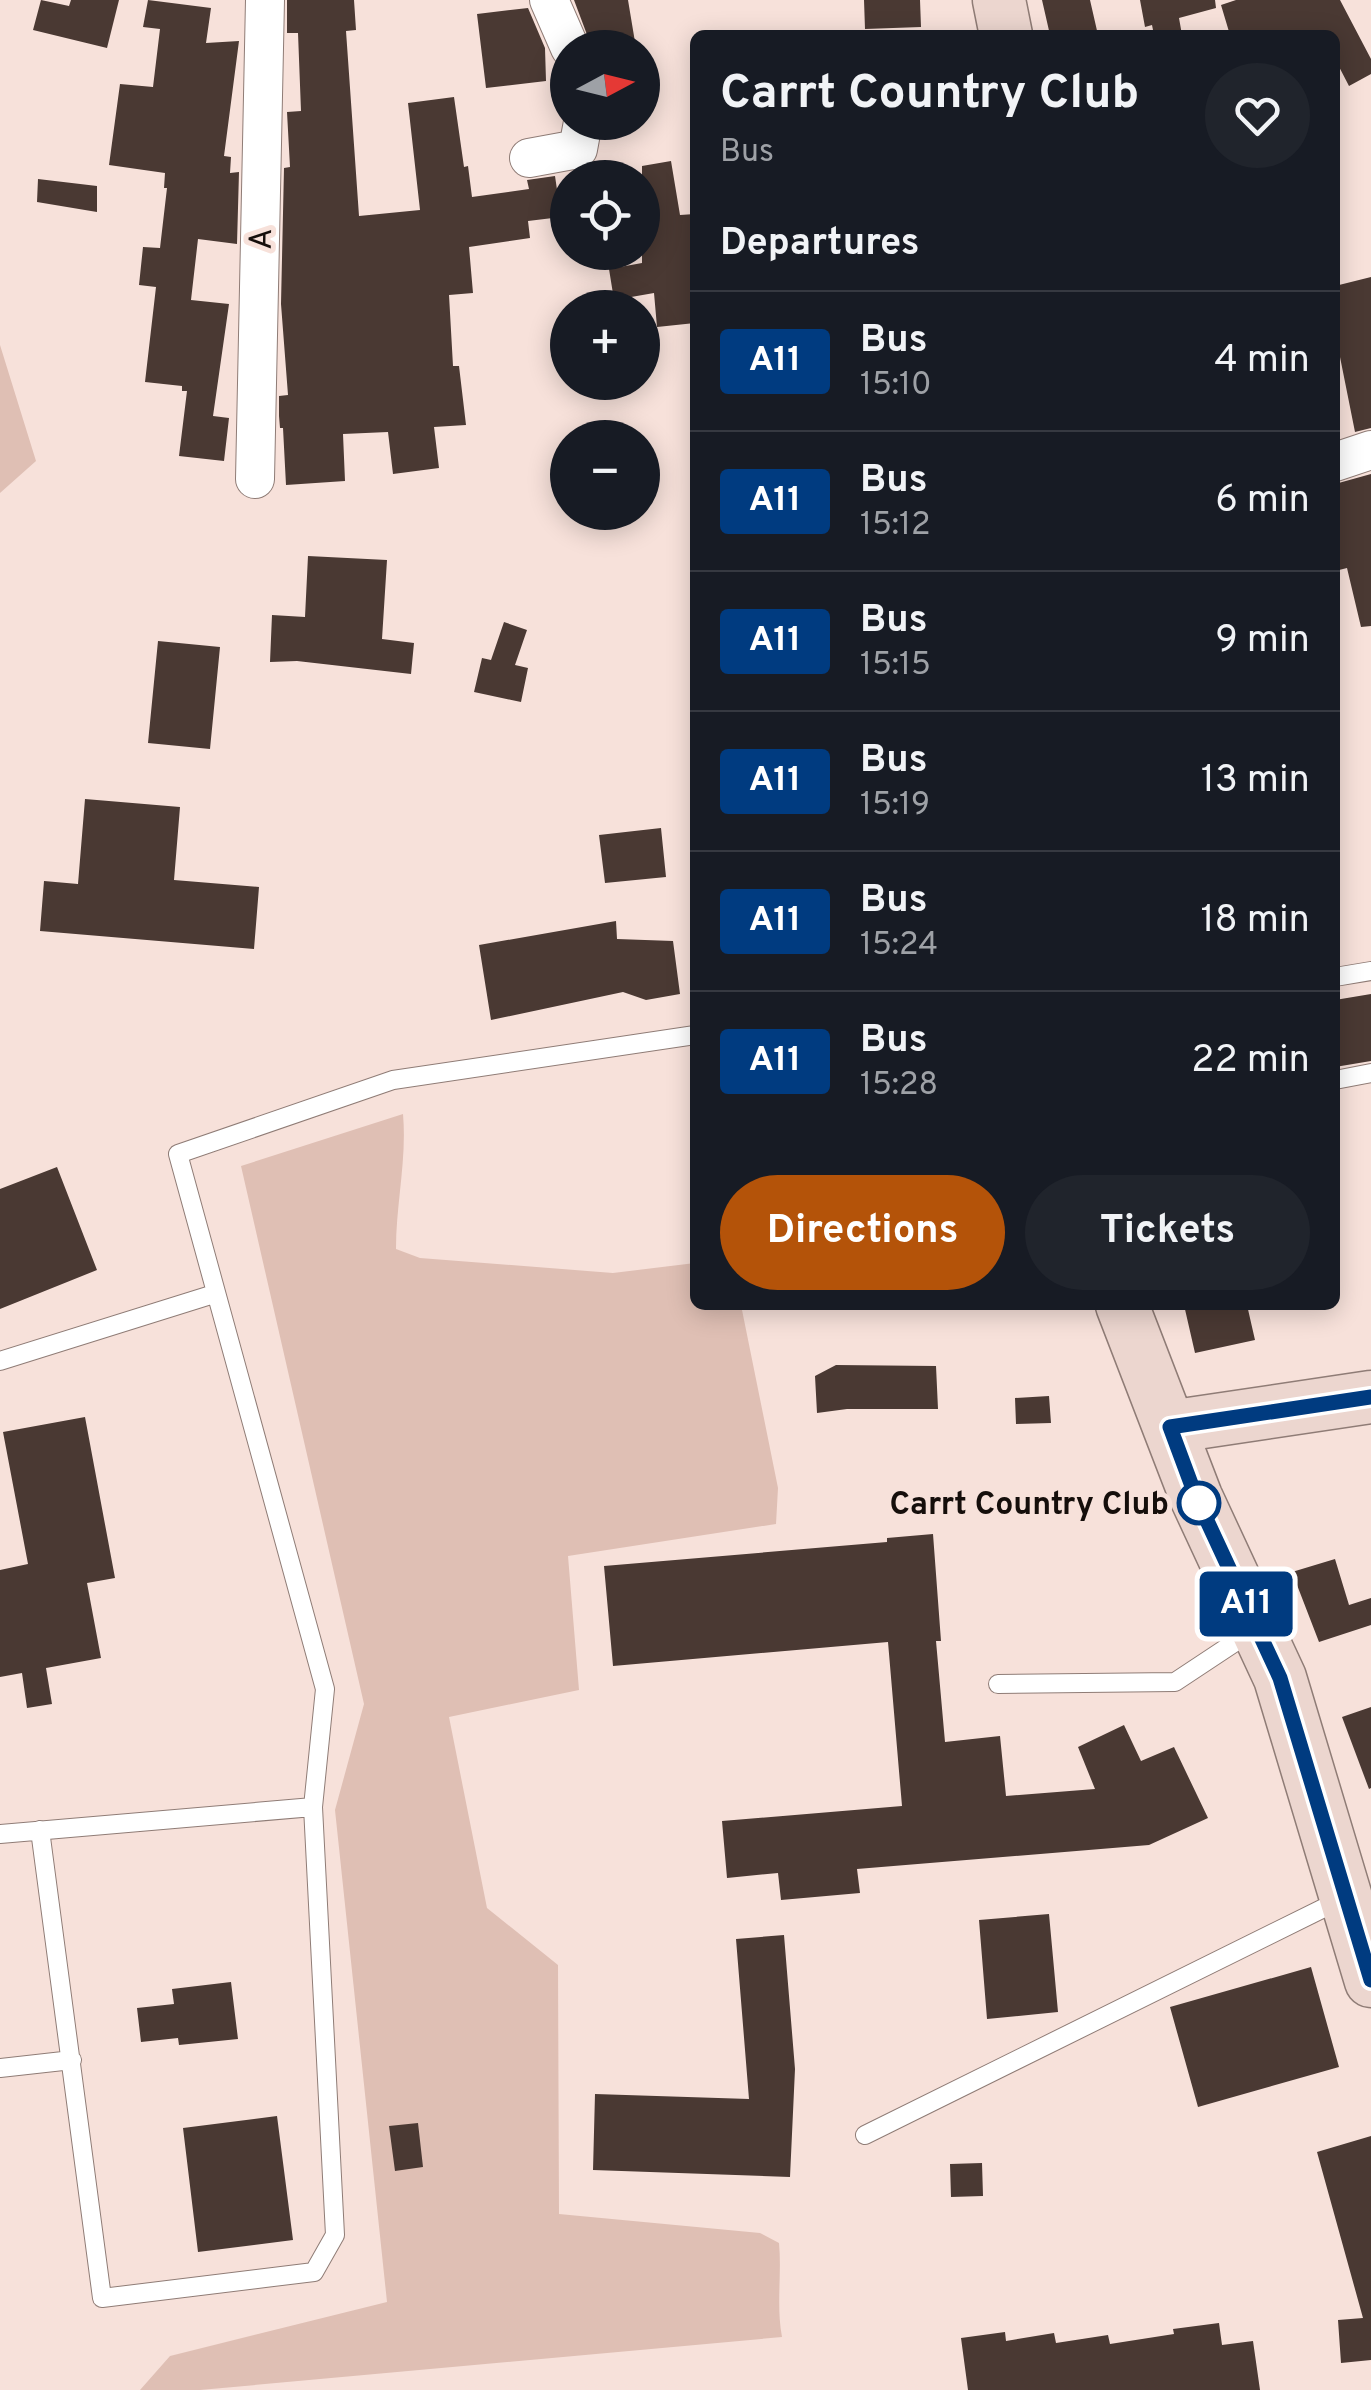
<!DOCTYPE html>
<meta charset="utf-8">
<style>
body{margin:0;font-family:Overpass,sans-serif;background:#20242c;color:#f1f3f6;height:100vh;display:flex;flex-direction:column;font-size:38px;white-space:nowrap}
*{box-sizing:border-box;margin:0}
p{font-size:32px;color:#9ea1a6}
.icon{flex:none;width:55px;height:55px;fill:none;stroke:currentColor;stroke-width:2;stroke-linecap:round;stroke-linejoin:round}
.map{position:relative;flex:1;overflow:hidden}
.sheet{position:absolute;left:690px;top:30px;width:650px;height:1280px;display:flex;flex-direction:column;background:#171b24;border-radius:15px;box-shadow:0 5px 25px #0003}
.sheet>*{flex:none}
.badge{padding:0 20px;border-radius:8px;font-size:35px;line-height:65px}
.needle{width:65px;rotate:83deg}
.buttons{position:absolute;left:550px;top:30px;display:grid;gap:20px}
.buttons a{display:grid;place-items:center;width:110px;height:110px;border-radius:50%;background:#171b24;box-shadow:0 5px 25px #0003;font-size:50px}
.map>.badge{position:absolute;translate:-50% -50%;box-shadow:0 0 0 5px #fff}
h2{padding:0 30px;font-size:38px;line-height:90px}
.round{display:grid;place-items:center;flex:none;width:105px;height:105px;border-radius:52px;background:#20242c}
.summary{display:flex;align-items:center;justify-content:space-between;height:170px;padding:0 30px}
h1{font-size:48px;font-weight:700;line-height:75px}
.primary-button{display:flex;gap:20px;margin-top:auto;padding:20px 30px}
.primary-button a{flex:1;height:115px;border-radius:60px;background:#b45309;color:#fff;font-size:40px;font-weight:700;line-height:115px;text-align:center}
.primary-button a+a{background:#20242c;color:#f1f3f6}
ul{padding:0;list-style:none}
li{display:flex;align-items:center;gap:30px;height:140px;padding:0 30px;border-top:2px solid #363941}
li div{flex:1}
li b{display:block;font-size:38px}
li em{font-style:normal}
li .badge{min-width:110px;font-weight:700;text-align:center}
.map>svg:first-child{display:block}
.green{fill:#dfbfb4}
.building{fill:#4a3933}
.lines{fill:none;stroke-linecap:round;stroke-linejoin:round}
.lane-casing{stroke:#8f7c76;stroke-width:20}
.street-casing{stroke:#8f7c76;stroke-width:40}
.secondary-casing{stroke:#8f7c76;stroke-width:55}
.lane{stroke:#fff;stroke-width:18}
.street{stroke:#fff;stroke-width:38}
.secondary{stroke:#ecd6cf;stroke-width:52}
.line-casing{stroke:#fff;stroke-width:22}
.line{stroke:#003b80;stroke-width:15}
.stop-dot{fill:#fff;stroke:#003b80;stroke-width:5}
.labels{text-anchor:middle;stroke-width:10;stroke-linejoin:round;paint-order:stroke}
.street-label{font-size:32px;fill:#150e0b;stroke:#f7e1da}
.stop-label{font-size:32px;font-weight:bold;fill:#150e0b;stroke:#f7e1da;text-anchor:end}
</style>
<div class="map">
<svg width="1371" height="2390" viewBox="0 0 1371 2390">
<rect width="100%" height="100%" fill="#f7e1da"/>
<path class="green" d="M0,345L36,461L0,493Z
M403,1114C407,1160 396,1203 396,1249L420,1258L613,1273L695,1263V1305H741L778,1488L776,1524L568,1556L579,1690L449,1717L487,1908L558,1965L559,2214L760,2233L779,2243C782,2275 776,2305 782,2337L200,2390H140L170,2356L387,2302L335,1810L364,1704L241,1166Z"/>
<path class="building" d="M41,0L69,6L71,0H119L107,48L33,30Z
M148,0L211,8L206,43L239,41L224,156L231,157L230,173L239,172L237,244L198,239L191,300L229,304L213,416L229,418L224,461L179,456L187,391H182V386L145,382L156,287L139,285L143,247L160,248L167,188H164L165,173L109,165L120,84L153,87L160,29L143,27Z
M287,0H354L356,30L346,31L359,216L420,210L408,103L454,97L464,167L468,166L472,197L529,189L527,180L555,176L561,217L528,221L530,238L469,247L473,293L449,295L453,366H459L466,425L434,427L439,468L393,474L388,432L343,434L345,481L286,485L283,428H280L279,416V396L288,395L281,304L284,168L290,167L287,112L301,111L298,33H287Z
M574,0H628L636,48H592Z
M864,0H920L921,27L865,29Z
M1042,0H1090L1098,35H1050Z
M1140,0H1215L1216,8L1179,18L1182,35H1154L1152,25L1145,27Z
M1236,0H1340L1371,59V74L1349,86L1335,59V35H1230L1221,5Z
M528,8L545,48L546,81L486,88L477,14Z
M671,161L680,215L695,214V323L657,327L654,293L614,300L609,269L642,263V166Z
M38,179L97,186V212L37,202Z
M1371,277V428L1355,432L1339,352L1335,353V286Z
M1371,474V626L1361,627L1347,568L1335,571V484Z
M308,556L387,560L382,639L414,643L411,674L297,661L270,662L272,615L305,617Z
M504,622L527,630L515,665L528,668L521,702L474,692L482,658L491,660Z
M158,641L220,647L210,749L148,743Z
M85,799L180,807L174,880L259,887L254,949L40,931L44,881L78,884Z
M661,828L666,877L605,883L599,835Z
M616,921L617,939L673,941L680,994L646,1000L623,992L491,1020L479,945Z
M1371,994V1061L1335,1067V1000Z
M57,1167L97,1270L0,1309V1189Z
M1184,1305H1247L1255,1340L1195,1353Z
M836,1365L936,1366L938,1409H847L817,1413L815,1376Z
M1049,1396L1051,1423L1016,1424L1015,1398Z
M85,1417L115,1578L87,1583L101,1658L46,1668L52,1704L27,1708L22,1673L0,1677V1570L28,1564L3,1432Z
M933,1534L941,1641H936L945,1742L1000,1736L1006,1796L1095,1789L1078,1747L1124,1725L1141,1761L1174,1747L1208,1818L1149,1845L857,1869L860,1893L781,1900L778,1873L727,1878L722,1821L902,1806L888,1642L613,1666L604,1566L887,1542V1538Z
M1335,1559L1349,1605L1371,1598V1625L1319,1642L1292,1572Z
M1371,1707V1788L1369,1789L1342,1717Z
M1049,1914L1058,2012L987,2019L979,1920Z
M784,1935L795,2069L790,2177L593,2170L595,2094L749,2099L736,1939Z
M1311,1967L1339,2067L1198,2107L1170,2007Z
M231,1982L238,2039L179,2045L178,2038L141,2042L137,2008L174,2004L172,1989Z
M277,2116L293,2240L198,2252L183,2128Z
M418,2123L423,2167L395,2171L389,2126Z
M1371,2136V2360L1341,2363L1338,2320L1363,2318L1317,2152Z
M982,2163L983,2196L951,2197L950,2164Z
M1219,2323L1222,2345L1253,2341L1260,2390H968L961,2338L1005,2332L1006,2341L1054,2333L1056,2343L1108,2335L1110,2344L1174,2334L1173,2329Z"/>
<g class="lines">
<defs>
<path id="lane" d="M1335,977L1371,971
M1335,1080L1371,1073
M0,1361L214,1294
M998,1684L1175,1682L1252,1631
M40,1830L102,2298L314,2272L335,2235L313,1807L325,1689L178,1154L393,1080L695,1035
M0,1834L313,1807
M0,2068L72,2060
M865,2135L1340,1900"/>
<path id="street" d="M549,0L570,48
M529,158L578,149L583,122
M1335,462L1371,450
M255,479L265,0"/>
<path id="secondary" d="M999,0L1006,35
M1122,1305L1196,1497L1280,1678L1371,1981
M1169,1427L1371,1397"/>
</defs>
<use href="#lane" class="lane-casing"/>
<use href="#street" class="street-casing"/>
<use href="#secondary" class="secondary-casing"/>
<use href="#lane" class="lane"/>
<use href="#street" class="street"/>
<use href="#secondary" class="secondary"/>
</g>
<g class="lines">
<defs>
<path id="line" d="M1371,1397L1170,1427L1196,1497L1280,1678L1371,1980"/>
</defs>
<use href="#line" class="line-casing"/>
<use href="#line" class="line"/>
</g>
<circle class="stop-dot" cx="1199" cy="1503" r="20"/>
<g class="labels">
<g class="street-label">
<text transform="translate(260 239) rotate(-89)" y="11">A</text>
</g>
<g class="stop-label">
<text x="1169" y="1514">Carrt Country Club</text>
</g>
</g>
</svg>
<div class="buttons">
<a><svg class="needle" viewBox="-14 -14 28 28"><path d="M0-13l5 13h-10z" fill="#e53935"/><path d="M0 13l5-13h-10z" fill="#9ea1a6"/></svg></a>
<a><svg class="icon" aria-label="locate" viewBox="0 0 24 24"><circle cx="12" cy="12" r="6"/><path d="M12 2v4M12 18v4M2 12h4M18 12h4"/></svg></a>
<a>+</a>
<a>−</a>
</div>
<b class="badge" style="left:1246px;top:1604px;background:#003b80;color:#fff">A11</b>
<section class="sheet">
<div class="summary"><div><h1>Carrt Country Club</h1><p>Bus</p></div><a class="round"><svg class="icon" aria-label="heart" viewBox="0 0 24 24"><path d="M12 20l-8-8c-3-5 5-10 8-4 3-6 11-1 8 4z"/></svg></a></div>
<h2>Departures</h2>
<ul>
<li><span class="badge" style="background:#003b80;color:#fff">A11</span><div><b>Bus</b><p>15:10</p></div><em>4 min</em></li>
<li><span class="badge" style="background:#003b80;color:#fff">A11</span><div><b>Bus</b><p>15:12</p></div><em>6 min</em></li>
<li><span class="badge" style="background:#003b80;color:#fff">A11</span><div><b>Bus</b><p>15:15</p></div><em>9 min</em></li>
<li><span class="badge" style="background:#003b80;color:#fff">A11</span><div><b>Bus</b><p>15:19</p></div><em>13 min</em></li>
<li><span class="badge" style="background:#003b80;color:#fff">A11</span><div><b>Bus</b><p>15:24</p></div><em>18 min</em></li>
<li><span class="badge" style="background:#003b80;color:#fff">A11</span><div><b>Bus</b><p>15:28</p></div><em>22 min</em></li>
</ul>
<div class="primary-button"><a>Directions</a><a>Tickets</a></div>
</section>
</div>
